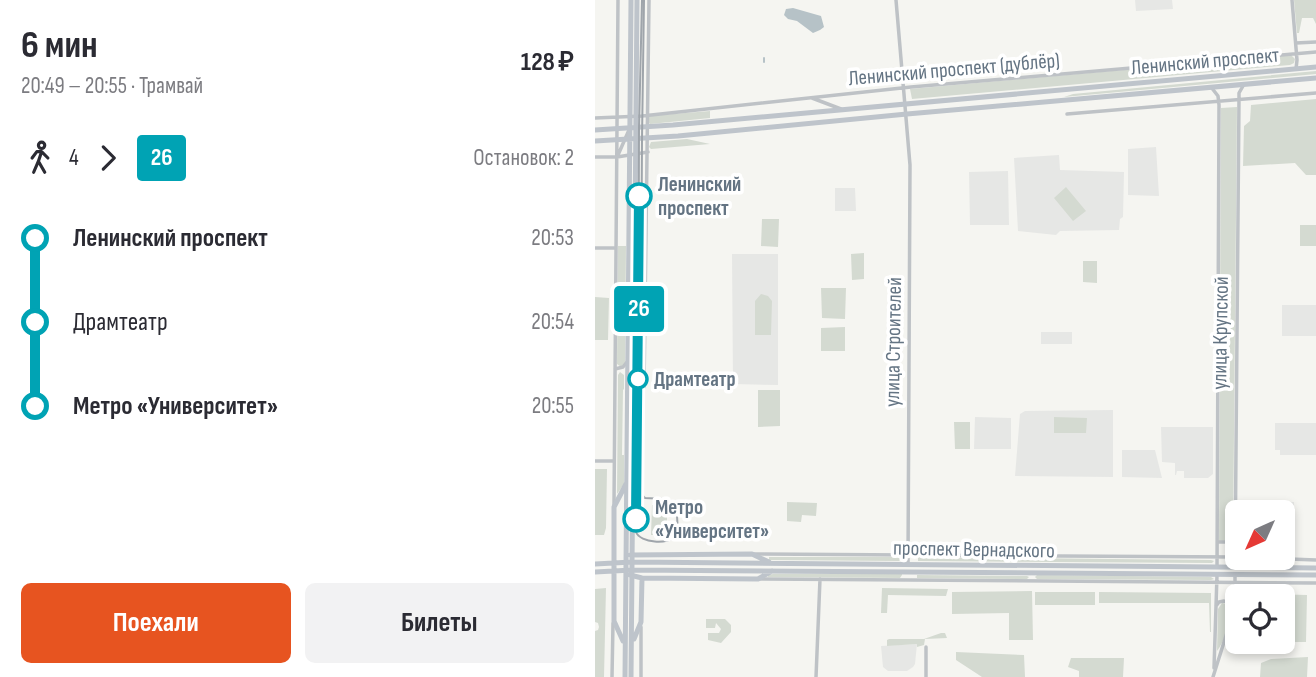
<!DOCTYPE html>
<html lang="ru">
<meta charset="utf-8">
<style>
body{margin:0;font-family:"Sofia Sans Condensed",sans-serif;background:#f2f2f3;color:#2b2b33;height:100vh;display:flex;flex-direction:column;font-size:26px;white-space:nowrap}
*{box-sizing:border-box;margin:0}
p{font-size:23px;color:#7c7c81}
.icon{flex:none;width:38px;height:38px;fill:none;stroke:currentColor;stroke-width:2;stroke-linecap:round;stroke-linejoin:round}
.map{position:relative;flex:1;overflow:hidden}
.drawer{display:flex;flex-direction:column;background:#fff;width:595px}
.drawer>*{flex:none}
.badge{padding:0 14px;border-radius:5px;font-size:24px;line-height:46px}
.needle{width:46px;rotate:225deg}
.controls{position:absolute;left:630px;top:500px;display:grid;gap:14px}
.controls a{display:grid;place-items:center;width:70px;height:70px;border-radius:10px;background:#fff;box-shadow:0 4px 10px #0003;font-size:35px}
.map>.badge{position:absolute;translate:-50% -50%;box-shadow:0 0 0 4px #fff}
.legs{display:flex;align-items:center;gap:10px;height:77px;padding:0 21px;font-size:23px}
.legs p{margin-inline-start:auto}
.overview{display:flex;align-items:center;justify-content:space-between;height:119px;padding:0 21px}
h1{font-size:38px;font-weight:700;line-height:52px}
.button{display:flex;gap:14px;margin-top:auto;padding:14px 21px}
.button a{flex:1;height:80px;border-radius:10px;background:#e75420;color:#fff;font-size:28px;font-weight:700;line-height:80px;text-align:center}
.button a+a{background:#f2f2f3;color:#2b2b33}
ul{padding:0 21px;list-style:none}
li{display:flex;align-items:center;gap:24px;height:84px;font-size:26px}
li i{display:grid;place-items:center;width:10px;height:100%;margin:0 9px;background:currentColor}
li i::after{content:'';width:18px;height:18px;margin:-9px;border:5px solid;border-radius:50%;background:#fff}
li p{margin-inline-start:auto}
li:first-child i{background:linear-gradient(#0000 50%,currentColor 0)}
li:last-child i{background:linear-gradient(currentColor 50%,#0000 0)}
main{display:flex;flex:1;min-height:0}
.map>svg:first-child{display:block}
.built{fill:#e6e7e5}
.green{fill:#d4dad1}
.water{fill:#b6c2c7}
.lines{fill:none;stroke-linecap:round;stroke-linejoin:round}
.stream{stroke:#b6c2c7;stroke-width:2}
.minor{stroke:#bec2c6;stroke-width:3.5}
.major{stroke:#bec4cb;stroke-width:5}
.tram{stroke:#9fa5ab;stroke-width:2}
.line-1-casing{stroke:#fff;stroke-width:16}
.line-1{stroke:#00a3b4;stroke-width:10}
.stop-1-dot{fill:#fff;stroke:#00a3b4;stroke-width:3.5}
.labels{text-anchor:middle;stroke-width:7;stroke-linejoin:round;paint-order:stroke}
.street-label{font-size:21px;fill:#647483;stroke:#fff}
.stop-label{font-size:21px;font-weight:bold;fill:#647483;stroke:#fff;text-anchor:start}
</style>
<main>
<section class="drawer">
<div class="overview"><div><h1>6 мин</h1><p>20:49 – 20:55 · Трамвай</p></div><b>128 ₽</b></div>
<div class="legs"><svg class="icon" aria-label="walk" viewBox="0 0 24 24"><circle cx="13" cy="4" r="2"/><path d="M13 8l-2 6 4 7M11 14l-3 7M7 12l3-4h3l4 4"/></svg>4<svg class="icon" aria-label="forward" viewBox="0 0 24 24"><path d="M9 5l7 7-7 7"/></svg><b class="badge" style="background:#00a3b4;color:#fff">26</b><p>Остановок: 2</p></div>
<ul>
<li><i style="color:#00a3b4"></i><b>Ленинский проспект</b><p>20:53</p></li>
<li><i style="color:#00a3b4"></i><span>Драмтеатр</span><p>20:54</p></li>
<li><i style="color:#00a3b4"></i><b>Метро «Университет»</b><p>20:55</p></li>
</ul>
<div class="button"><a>Поехали</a><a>Билеты</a></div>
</section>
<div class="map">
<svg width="721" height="677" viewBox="0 0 721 677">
<rect width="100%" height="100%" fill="#f5f5f1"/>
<path class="built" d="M540,0H577L578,9L541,11Z
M561,147L564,196L533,195V149Z
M464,155L465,170L529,172L528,217L525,219L524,230L465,231L461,235L423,231L419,158Z
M413,171L414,225H375L374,172Z
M240,188H260L261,211H240Z
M137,254H183V385L138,384Z
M687,305H721V336H687Z
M446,332H477V344H446Z
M518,410V477L420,476L425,414L430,411Z
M380,417L416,418V449H379Z
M680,423H721V455H685V450H680Z
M566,427H618V474L613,478H589V471H582L581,475H580V463L567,462Z
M527,450H560L567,478L527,477Z
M677,502H699V523H688V513H677Z
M322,644L320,664L318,667L312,671H293L288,667L286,646Z"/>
<path class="green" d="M699,0H721V24L718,18H707L704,33H702Z
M696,55L700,59L699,63L695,65L317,99L315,89Z
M721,71V74L469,97L478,94Z
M721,99V175H711L700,163L648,166L649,126L655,121L656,105Z
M642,107L638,541H624L626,108Z
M115,111V118L55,124L53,122V116Z
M92,139L115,144L56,149L54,147L56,142Z
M471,187L491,211L478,221L459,198Z
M167,219H184L183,247L166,246Z
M705,225H721V246H705Z
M23,246H31L30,364L26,367L22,364Z
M269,253V279L257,280L256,254Z
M488,261H502V283L488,282Z
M226,288H251L250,319L227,318Z
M166,294L173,296L177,301L176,335H160V301Z
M0,297L14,298L13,340H0Z
M250,327V351H226V328Z
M25,372L29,375V389L28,390L27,455H29V484L22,494L23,375Z
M163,390H185V426L163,427Z
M459,417L492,418L491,433H459Z
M359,422H375V449H360Z
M0,469H12L11,528L9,535H0Z
M192,502L222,503L221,516L207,515L206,522L192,521Z
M57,505L67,506L72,512V528L65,535H56Z
M174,557H305L307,558L304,561L174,560Z
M323,557L616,560L619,561L617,563L323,561Z
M178,574H307V575L305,578L173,577V575Z
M322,575L432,576L434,577L432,579L322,578Z
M442,575L616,577L619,579L616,580L442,579L440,577Z
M11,588L9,677H0V631L3,630L4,627L3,623L0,622V589Z
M287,588L352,589H353L351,596L293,595L292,613H286Z
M437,591L438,640H414V613L357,614V592Z
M440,592H500V605H440Z
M504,592L616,593V632H615L614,603H504Z
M646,593L712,595L711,642H688V597H646Z
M627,603L633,604C637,618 631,639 622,651L623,609Z
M111,619H130L136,625V632L126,643L113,640V633H124L126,629L121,623L120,628H111Z
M346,633H350L352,638L330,639L329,645L322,647V644L292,646V640L294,639H329Z
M361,652L429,655L430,677H387L361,660Z
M713,657L712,677H665L666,663L676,659Z
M476,658H529L528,677H484V671L473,667Z"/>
<path class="water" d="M198,8L226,16L229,27L225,30L218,33L202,21L193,19L189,15L191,9Z"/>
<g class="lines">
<path class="stream" d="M169,58V62"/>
<path class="minor" d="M301,0L315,165L313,564
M697,0L702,60L701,69
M701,43L721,42
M616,87L623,96L624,105L622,567
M217,98L246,109
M472,114L721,93
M0,118L47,116L316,87L721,52
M23,155L34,130
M0,157H22L53,152
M0,248H21
M20,369L28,367L32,362
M39,387H49L54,0
M0,461H19
M19,505L23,0
M623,542H639
M159,554L642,557
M669,558L721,560
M640,567L644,99V93L648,86
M163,579L721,583
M621,606L624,602L629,601L634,603L636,607
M46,627V677
M619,668L622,575
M17,677L18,623
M221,677L225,579
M331,677V647
M618,677L635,623L640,588V575"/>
<path class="major" d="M0,130L78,125L721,67
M0,141L83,136L312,114L721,78
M35,555L157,554L174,562
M0,564L37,562L721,568
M0,572L37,570L721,575
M35,575L47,578L163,579L177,571
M39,639L46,622L47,578
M28,641L19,621V507L31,484
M30,677C31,451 35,226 36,0
M36,677L42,0"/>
<path class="tram" d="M47,0L44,128L43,493C42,503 38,523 41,532C45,543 74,545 80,536C84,530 82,515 81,509L77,503L70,499L50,498L45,493L47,139L49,0"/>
</g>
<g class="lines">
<defs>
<path id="line-1" d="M41,519L44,196"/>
</defs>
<use href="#line-1" class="line-1-casing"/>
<use href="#line-1" class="line-1"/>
</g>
<g class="stop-1-dot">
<circle cx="44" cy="196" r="12"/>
<circle cx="43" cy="379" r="9"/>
<circle cx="41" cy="519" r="12"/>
</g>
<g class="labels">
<g class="street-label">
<text transform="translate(610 61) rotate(-5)" y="7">Ленинский проспект</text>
<text transform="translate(359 69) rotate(-5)" y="7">Ленинский проспект (дублёр)</text>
<text transform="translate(625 333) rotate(-89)" y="7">улица Крупской</text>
<text transform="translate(298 342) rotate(-89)" y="7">улица Строителей</text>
<text transform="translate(379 549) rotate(1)" y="7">проспект Вернадского</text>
</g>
<g class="stop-label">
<text x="63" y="191">Ленинский<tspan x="63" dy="24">проспект</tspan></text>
<text x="59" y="386">Драмтеатр</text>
<text x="60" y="514">Метро<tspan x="60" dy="24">«Университет»</tspan></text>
</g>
</g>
</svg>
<div class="controls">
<a><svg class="needle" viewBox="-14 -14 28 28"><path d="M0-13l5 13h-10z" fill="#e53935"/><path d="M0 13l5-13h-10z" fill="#7c7c81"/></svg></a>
<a><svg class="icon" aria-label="locate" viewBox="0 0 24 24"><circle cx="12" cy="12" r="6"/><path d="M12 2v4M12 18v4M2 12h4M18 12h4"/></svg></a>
</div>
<b class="badge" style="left:44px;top:309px;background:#00a3b4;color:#fff">26</b>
</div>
</main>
